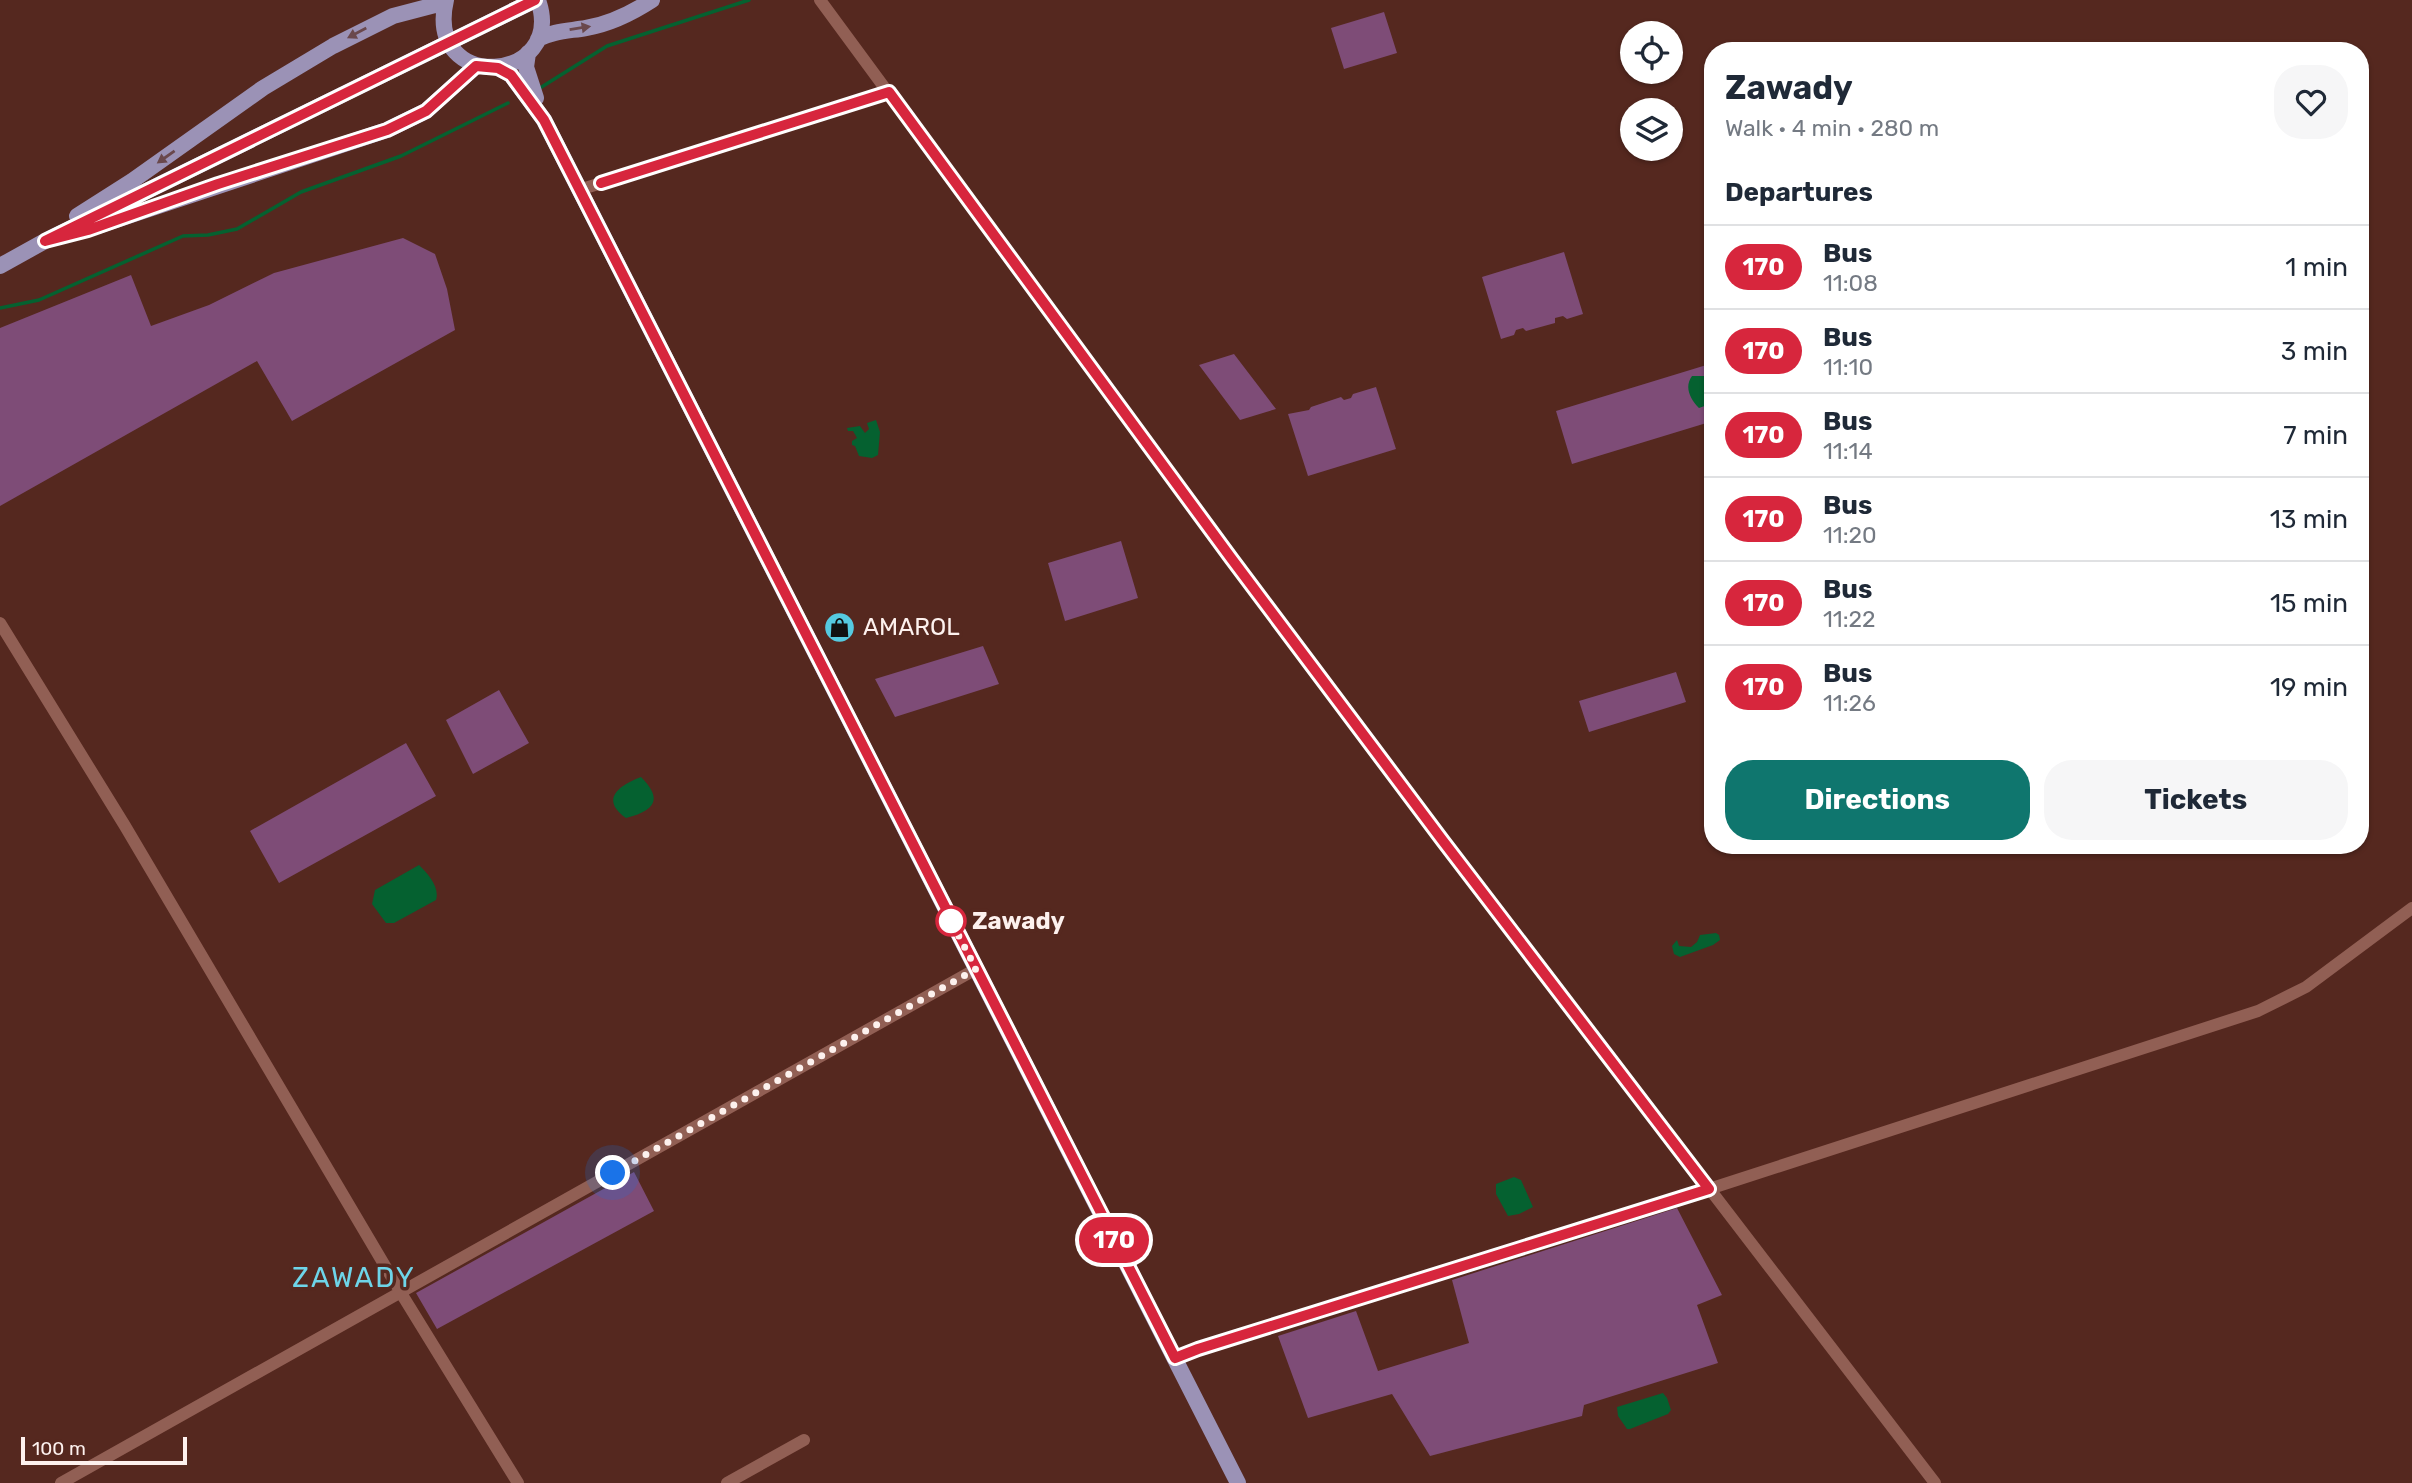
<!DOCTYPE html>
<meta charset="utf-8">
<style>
body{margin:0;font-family:Rubik,sans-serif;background:#f6f6f7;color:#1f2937;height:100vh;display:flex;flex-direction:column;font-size:26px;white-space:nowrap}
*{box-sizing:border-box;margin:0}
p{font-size:23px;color:#747a83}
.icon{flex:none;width:38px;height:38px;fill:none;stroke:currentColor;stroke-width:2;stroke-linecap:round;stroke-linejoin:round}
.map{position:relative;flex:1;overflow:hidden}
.drawer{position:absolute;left:1704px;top:42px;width:665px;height:812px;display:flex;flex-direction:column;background:#fff;border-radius:28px;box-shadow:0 2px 5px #0004}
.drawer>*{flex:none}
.badge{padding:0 14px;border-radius:23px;font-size:24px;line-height:46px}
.buttons{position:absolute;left:1620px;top:21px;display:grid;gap:14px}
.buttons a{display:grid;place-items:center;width:63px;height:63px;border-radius:50%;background:#fff;box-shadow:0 2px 5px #0004;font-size:35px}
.scale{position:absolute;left:21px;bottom:18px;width:166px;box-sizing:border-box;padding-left:7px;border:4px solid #fdf1ee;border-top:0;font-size:19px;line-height:24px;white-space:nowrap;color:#fdf1ee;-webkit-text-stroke:5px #55281f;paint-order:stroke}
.you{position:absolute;width:35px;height:35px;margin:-18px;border:5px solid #fff;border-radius:50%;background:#1a73e8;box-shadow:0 0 0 10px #1a73e833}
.map>.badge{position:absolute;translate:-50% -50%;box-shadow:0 0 0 4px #fff}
h2{padding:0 21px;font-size:26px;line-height:63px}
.round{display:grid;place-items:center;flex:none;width:74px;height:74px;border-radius:28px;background:#f6f6f7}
.summary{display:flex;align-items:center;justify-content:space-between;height:119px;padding:0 21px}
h1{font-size:33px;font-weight:700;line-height:52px}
.button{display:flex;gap:14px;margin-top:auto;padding:14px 21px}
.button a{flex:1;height:80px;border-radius:28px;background:#0f766e;color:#fff;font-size:28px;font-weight:700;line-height:80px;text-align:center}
.button a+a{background:#f6f6f7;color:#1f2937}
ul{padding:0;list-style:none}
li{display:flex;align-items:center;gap:21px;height:84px;padding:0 21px;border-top:2px solid #e0e1e3}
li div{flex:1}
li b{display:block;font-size:26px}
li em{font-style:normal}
li .badge{min-width:77px;font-weight:700;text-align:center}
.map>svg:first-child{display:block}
.green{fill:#7e4c77}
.water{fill:#056130}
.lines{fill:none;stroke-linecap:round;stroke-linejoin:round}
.stream{stroke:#056130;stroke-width:3.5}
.minor{stroke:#915f54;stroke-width:12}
.major{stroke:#9b92b6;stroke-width:16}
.oneway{fill:#6a484c}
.line-casing{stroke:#fff;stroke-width:16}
.line{stroke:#d7263d;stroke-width:10}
.walk{stroke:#fdf1ee;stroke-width:7;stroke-dasharray:0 12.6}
.stop-dot{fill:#fff;stroke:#d7263d;stroke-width:3.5}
.labels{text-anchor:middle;stroke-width:7;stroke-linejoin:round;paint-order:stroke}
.poi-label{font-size:24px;fill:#fdf1ee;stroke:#55281f;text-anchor:start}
.stop-label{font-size:24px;font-weight:bold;fill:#fdf1ee;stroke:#55281f;text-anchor:start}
.quarter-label{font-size:28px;letter-spacing:2px;fill:#6ed5e9;stroke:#55281f}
</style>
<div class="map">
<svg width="2412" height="1483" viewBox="0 0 2412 1483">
<rect width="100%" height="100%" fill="#55281f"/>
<path class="green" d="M1384,12L1397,53L1344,69L1331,28Z
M403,238L435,254L447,289L455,330L292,421L257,361L0,506V328L131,275L151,326L209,305L274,273Z
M1564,252L1583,314L1567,319L1563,316L1555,318V323L1526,331L1523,328L1516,330L1514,335L1501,339L1482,277Z
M1234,354L1276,409L1240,420L1199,365Z
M1713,363V421L1572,464L1556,411Z
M1376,387L1396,449L1308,476L1288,414L1309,410L1311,407L1341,397L1344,400L1351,398L1353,394Z
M1121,541L1138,598L1065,621L1048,563Z
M983,646L999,684L895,717L875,679Z
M1676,672L1686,702L1589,732L1579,701Z
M499,690L529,743L473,774L446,720Z
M406,743L436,796L279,883L250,831Z
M634,1172L654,1211L437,1329L416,1293Z
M1677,1208L1722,1295L1697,1305L1718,1363L1584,1405L1582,1416L1430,1456L1392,1394L1308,1418L1278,1336L1356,1311L1378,1371L1469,1343L1452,1280Z"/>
<path class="water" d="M1692,376H1710L1713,378V403L1699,408C1690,399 1684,387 1692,376Z
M876,420L880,432L878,455L872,458L859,456L855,446L852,445V441L857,438L853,431H848L847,428L860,426L865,433L869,429L867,423Z
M641,777C664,800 654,811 626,818C599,799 620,785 641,777Z
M419,865C428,874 440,887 436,900L394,923H386L372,904L375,890Z
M1716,933L1719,935L1720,940L1713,945L1680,957L1674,954L1672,946L1677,940L1679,946L1691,947L1697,942L1700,935Z
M1514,1177L1521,1180L1533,1207L1519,1214L1508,1216L1496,1194V1184Z
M1663,1393L1667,1398L1671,1410L1668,1414L1630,1429H1627L1618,1416L1617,1407Z"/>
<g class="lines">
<path class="stream" d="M540,88L607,46L749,0
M0,308L39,300L183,236L208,235L237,229L301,192L401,156L508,103"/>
<path class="minor" d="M820,0L1199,515L1443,841L1935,1483
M579,190L889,92
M0,623L125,826L401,1293L518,1483
M1175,1358L1198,1349L1709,1189L2258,1011L2306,987L2412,908
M61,1483L976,969
M727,1483L804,1440"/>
<path class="major" d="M446,0C424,95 567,83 538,0
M538,39C553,31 569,31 586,28C610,24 632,13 652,0
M528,53L526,67L536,98
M498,68L511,75L544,120L1238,1483
M77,216L132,181L263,88L333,46L393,16L435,5L445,0
M98,226L387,130L426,111L476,66
M0,266L45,241L535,0"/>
</g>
<defs><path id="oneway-solid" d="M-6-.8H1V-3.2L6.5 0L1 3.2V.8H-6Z" transform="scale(1.75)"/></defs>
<g class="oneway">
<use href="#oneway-solid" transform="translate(580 28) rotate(-9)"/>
<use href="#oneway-solid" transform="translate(357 33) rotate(152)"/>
<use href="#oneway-solid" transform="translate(166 157) rotate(145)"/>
</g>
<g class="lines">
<defs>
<path id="line" d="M535,0L45,241L88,230L218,184L387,130L426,111L476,66L498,68L511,75L544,120L1175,1358L1198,1349L1709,1189L1443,841L1231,558L889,92L601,183"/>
</defs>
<use href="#line" class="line-casing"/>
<use href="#line" class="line"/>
<path class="walk" d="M613,1173L976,969L951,921"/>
</g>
<defs>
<symbol id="shop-disc" viewBox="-11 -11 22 22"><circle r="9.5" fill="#55cae0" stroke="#55281f"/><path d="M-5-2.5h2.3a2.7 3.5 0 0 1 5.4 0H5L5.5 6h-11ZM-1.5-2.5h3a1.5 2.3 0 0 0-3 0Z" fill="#111"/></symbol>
</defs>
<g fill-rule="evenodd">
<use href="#shop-disc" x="822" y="610" width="35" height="35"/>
</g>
<circle class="stop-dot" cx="951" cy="921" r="14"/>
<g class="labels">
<g class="poi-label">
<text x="863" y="635">AMAROL</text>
</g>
<g class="stop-label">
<text x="972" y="929">Zawady</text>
</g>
<g class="quarter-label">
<text x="354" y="1287">ZAWADY</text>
</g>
</g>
</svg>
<div class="buttons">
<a><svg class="icon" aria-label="locate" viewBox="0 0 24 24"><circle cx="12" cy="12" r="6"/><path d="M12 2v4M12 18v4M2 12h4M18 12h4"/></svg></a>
<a><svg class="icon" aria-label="layers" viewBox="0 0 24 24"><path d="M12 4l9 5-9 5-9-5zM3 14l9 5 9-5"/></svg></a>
</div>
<div class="scale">100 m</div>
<div class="you" style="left:613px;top:1173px"></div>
<b class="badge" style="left:1114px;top:1240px;background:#d7263d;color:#fff">170</b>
<section class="drawer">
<div class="summary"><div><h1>Zawady</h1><p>Walk · 4 min · 280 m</p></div><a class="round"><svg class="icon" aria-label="heart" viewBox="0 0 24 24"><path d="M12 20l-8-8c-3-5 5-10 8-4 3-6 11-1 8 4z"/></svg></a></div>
<h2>Departures</h2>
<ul>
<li><span class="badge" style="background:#d7263d;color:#fff">170</span><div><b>Bus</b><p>11:08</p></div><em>1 min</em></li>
<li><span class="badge" style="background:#d7263d;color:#fff">170</span><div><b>Bus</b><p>11:10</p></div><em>3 min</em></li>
<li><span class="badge" style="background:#d7263d;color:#fff">170</span><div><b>Bus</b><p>11:14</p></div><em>7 min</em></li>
<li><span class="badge" style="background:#d7263d;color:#fff">170</span><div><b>Bus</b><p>11:20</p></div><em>13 min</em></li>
<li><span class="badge" style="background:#d7263d;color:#fff">170</span><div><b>Bus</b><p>11:22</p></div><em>15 min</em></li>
<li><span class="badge" style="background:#d7263d;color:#fff">170</span><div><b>Bus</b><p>11:26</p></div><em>19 min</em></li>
</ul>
<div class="button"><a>Directions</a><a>Tickets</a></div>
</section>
</div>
